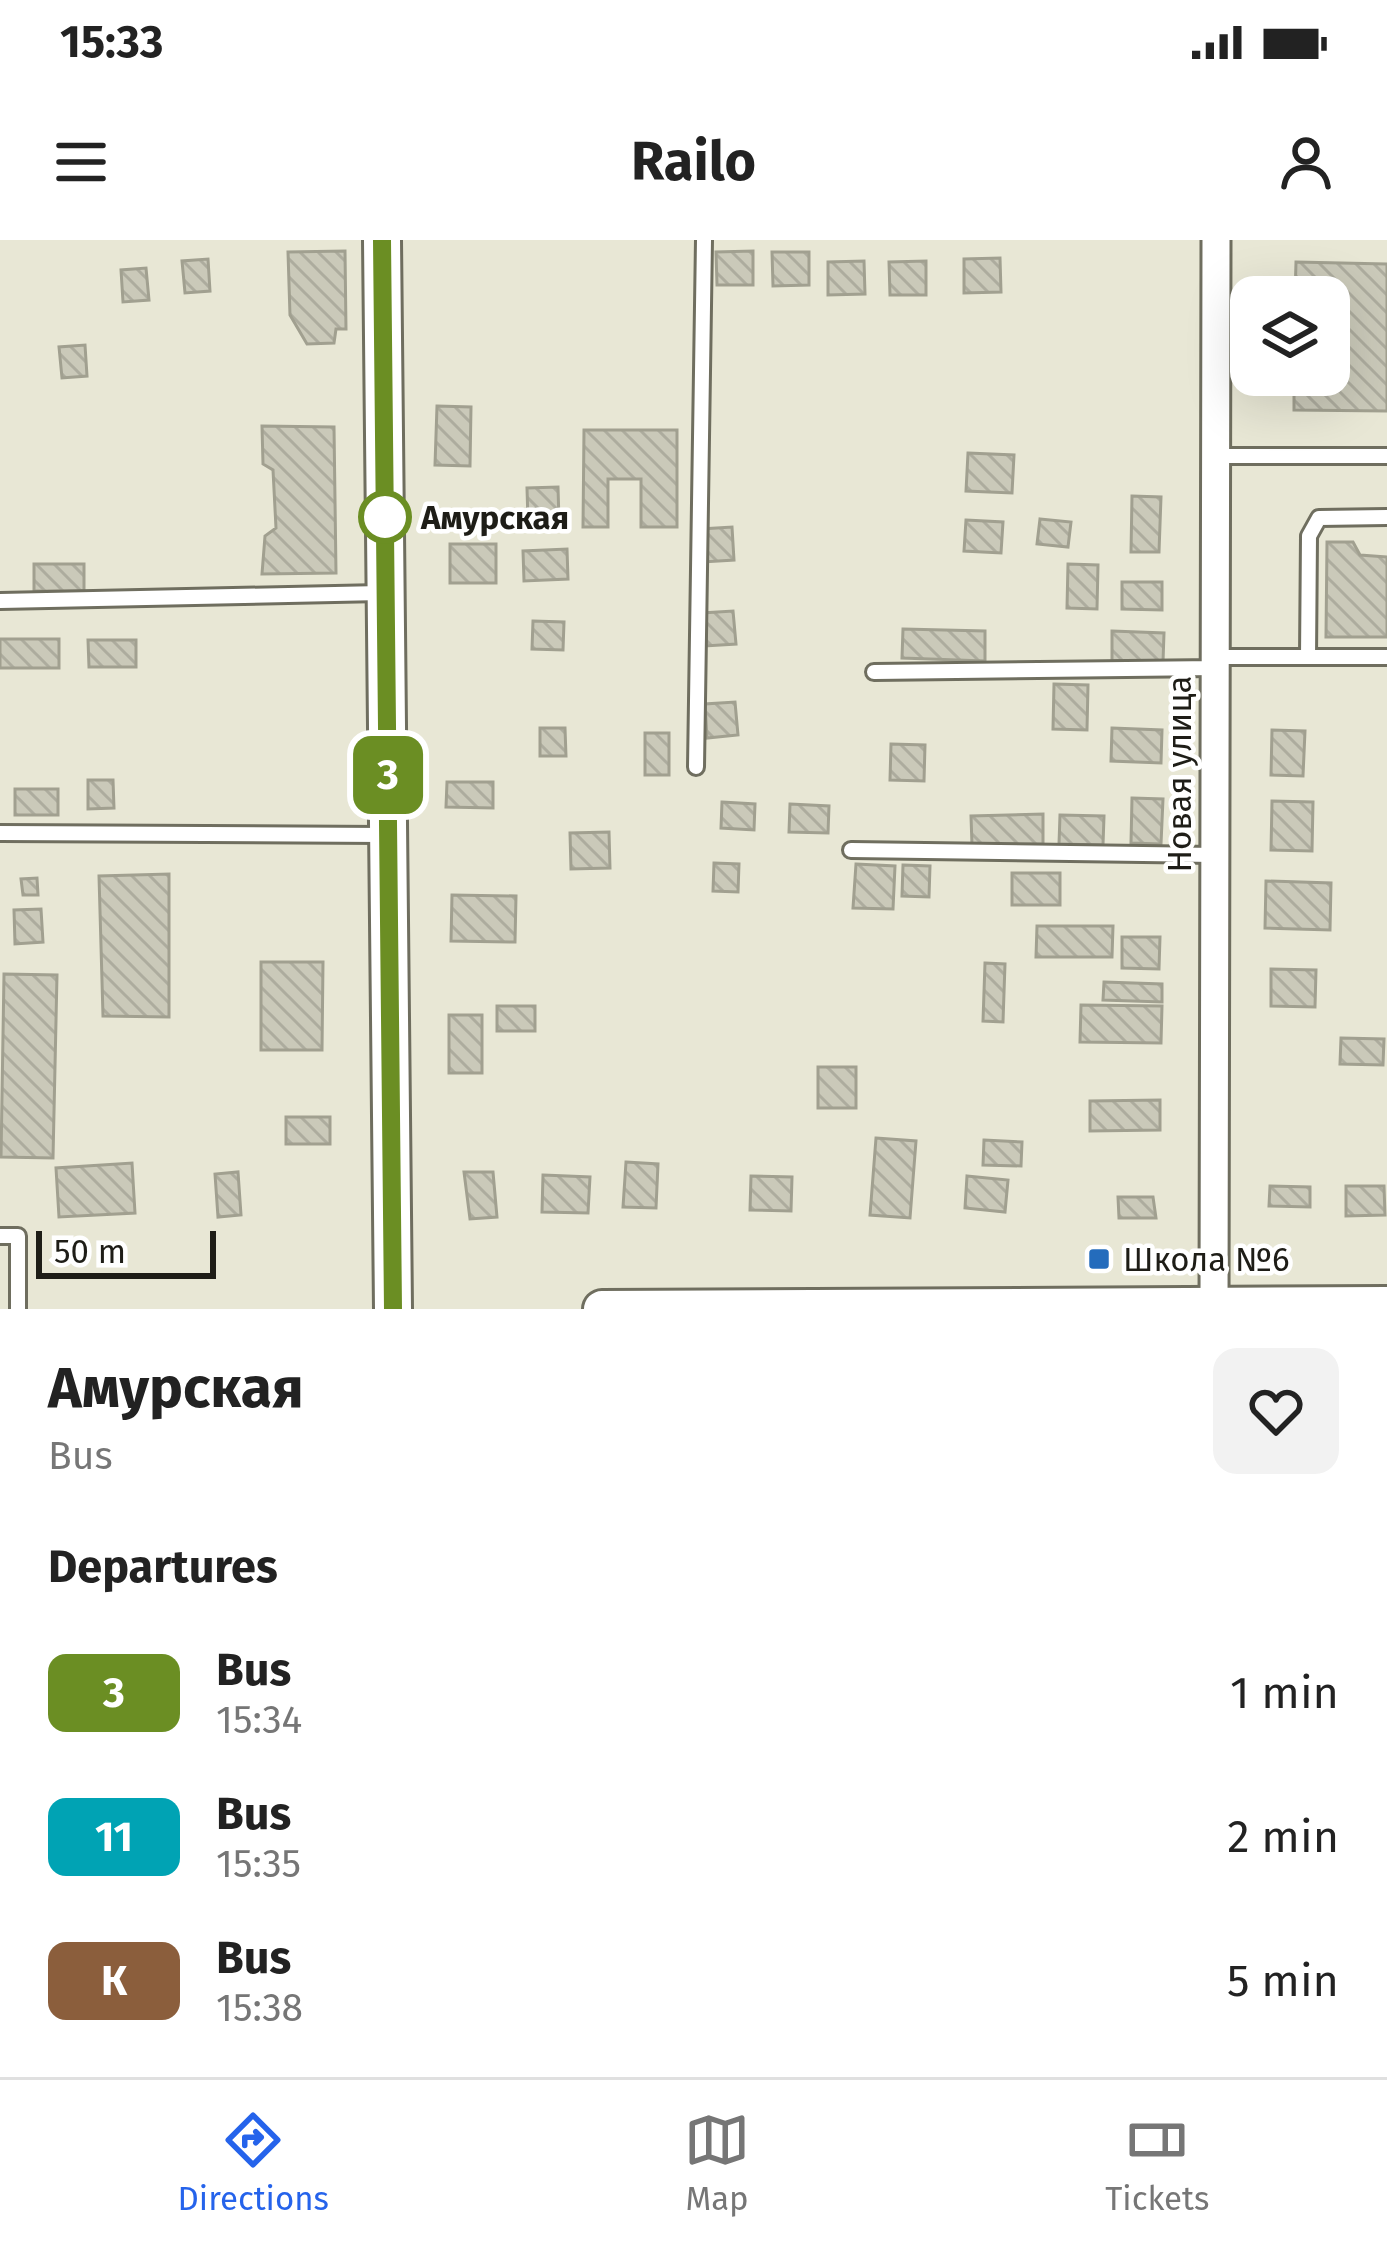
<!DOCTYPE html>
<meta charset="utf-8">
<style>
body{margin:0;font-family:"Fira Sans",sans-serif;background:#f2f2f2;color:#222;height:100vh;display:flex;flex-direction:column;font-size:45px;white-space:nowrap}
*{box-sizing:border-box;margin:0}
p{font-size:39px;color:#767676}
.icon{flex:none;width:66px;height:66px;fill:none;stroke:currentColor;stroke-width:2;stroke-linecap:round;stroke-linejoin:round}
.map{position:relative;height:1069px;overflow:hidden}
.drawer{display:flex;flex-direction:column;background:#fff;flex:1}
.drawer>*{flex:none}
.badge{padding:0 24px;border-radius:18px;font-size:42px;line-height:78px}
.buttons{position:absolute;left:1230px;top:36px;display:grid;gap:24px}
.buttons a{display:grid;place-items:center;width:120px;height:120px;border-radius:24px;background:#fff;box-shadow:0 12px 48px #0002;font-size:60px}
.scale{position:absolute;left:36px;bottom:30px;width:180px;box-sizing:border-box;padding-left:12px;border:6px solid #1e1d17;border-top:0;font-size:33px;line-height:42px;white-space:nowrap;color:#1e1d17;-webkit-text-stroke:9px #fff;paint-order:stroke}
.map>.badge{position:absolute;translate:-50% -50%;box-shadow:0 0 0 6px #fff}
h2{padding:0 48px;font-size:45px;line-height:108px}
.round{display:grid;place-items:center;flex:none;width:126px;height:126px;border-radius:24px;background:#f2f2f2}
.summary{display:flex;align-items:center;justify-content:space-between;height:204px;padding:0 48px}
h1{font-size:57px;font-weight:700;line-height:90px}
ul{padding:0;list-style:none}
li{display:flex;align-items:center;gap:36px;height:144px;padding:0 48px}
li div{flex:1}
li b{display:block;font-size:45px}
li em{font-style:normal}
li .badge{min-width:132px;font-weight:700;text-align:center}
.status{display:flex;justify-content:space-between;align-items:center;height:84px;padding:0 60px;background:#fff;direction:ltr}
.status svg{height:33px;fill:currentColor}
header{display:flex;justify-content:space-between;align-items:center;height:156px;padding:0 48px;background:#fff;font-size:54px;font-weight:700}
.tabs{display:flex;justify-content:space-around;align-items:center;height:168px;border-top:3px solid #e0e0e0;background:#fff;font-size:33px;color:#767676}
.tabs a{display:grid;justify-items:center;gap:6px}
.tabs .active{color:#2563eb}
.map>svg:first-child{display:block}
.building{fill:url(#building-back-hatch);stroke:#a1a090;stroke-width:3}
.lines{fill:none;stroke-linecap:round;stroke-linejoin:round}
.lane-casing{stroke:#6f6e5f;stroke-width:20}
.street-casing{stroke:#6f6e5f;stroke-width:33}
.secondary-casing{stroke:#6f6e5f;stroke-width:42}
.lane{stroke:#fff;stroke-width:14}
.street{stroke:#fff;stroke-width:27}
.secondary{stroke:#fff;stroke-width:36}
.line-casing{stroke:#fff;stroke-width:27}
.line{stroke:#6b8e23;stroke-width:18}
.stop-dot{fill:#fff;stroke:#6b8e23;stroke-width:6}
.poi-dot{fill:#246cbc;stroke:#fff;stroke-width:4.5}
.labels{text-anchor:middle;stroke-width:9;stroke-linejoin:round;paint-order:stroke}
.stop-label{font-size:33px;font-weight:bold;fill:#1e1d17;stroke:#fff;text-anchor:start}
.street-label{font-size:33px;fill:#1e1d17;stroke:#fff}
.poi-label{font-size:33px;fill:#1e1d17;stroke:#fff;text-anchor:start}
</style>
<div class="status"><b>15:33</b><svg viewBox="0 0 49 12"><path d="M0 12V9h3v3zM5 12V6h3v6zM10 12V3h3v9zM15 12V0h3v12zM26 1h20v11H26zM47 4h2v5h-2z"/></svg></div>
<header><svg class="icon" aria-label="menu" viewBox="0 0 24 24"><path d="M4 6h16M4 12h16M4 18h16"/></svg>Railo<svg class="icon" aria-label="person" viewBox="0 0 24 24"><circle cx="12" cy="8" r="4"/><path d="M4 21q1-7 8-7t8 7"/></svg></header>
<div class="map">
<svg width="1387" height="1069" viewBox="0 0 1387 1069">
<defs>
<pattern id="building-back-hatch" width="6" height="6" patternUnits="userSpaceOnUse" patternTransform="scale(3)"><rect width="6" height="6" fill="#cac9b9"/><path d="M-1 5l2 2M0 0l6 6M5-1l2 2" fill="none" stroke="#adac9e"/></pattern>
</defs>
<rect width="100%" height="100%" fill="#e8e7d5"/>
<path class="building" d="M345,11L346,89H336L334,103L307,104L290,75L288,12Z
M753,11V45H717L716,12Z
M772,12H809V45L773,46Z
M1000,18L1001,52L964,53V19Z
M208,19L210,51L185,53L182,21Z
M864,21L865,54L828,55V22Z
M926,21V55H890L889,22Z
M1296,22L1387,24V171L1294,170V135H1329V57H1295Z
M146,28L149,60L123,62L121,30Z
M85,105L87,136L62,138L59,107Z
M437,166L471,167L470,226L435,225Z
M262,186L334,187L336,333L262,334L265,296L276,288L273,230L263,224Z
M584,190H677V287H641V239H608V287H583Z
M968,213L1014,215L1012,253L966,251Z
M558,247L559,281H528L527,248Z
M1132,256L1161,257L1159,312H1131Z
M1040,279L1071,282L1068,307L1037,304Z
M966,280L1003,282L1001,313L964,311Z
M732,287L734,320L703,322L701,289Z
M1327,302H1353L1360,315L1387,317V397H1326Z
M450,304H496V343H450Z
M567,309L568,339L524,341L523,311Z
M34,324H84V351H34Z
M1068,324L1098,325L1097,369L1067,368Z
M1122,342H1162V370L1122,369Z
M733,371L736,404L705,406L702,373Z
M533,381L564,382L563,410L532,409Z
M903,389L985,391V421L902,418Z
M1112,391L1164,393L1163,422L1112,421Z
M0,399H59V428H0Z
M88,400H136V427H89Z
M1054,444L1088,445L1087,490L1053,489Z
M735,462L738,495L707,498L705,464Z
M540,488H565L566,516H540Z
M1112,488L1162,490L1161,523L1111,521Z
M1272,490L1305,491L1303,536L1271,535Z
M645,493H669V535H645Z
M891,504L925,505L924,541L890,540Z
M88,540H113L114,568L88,569Z
M447,542H493V568L446,567Z
M15,549H58V575H15Z
M1132,558L1163,559L1161,604L1131,603Z
M1272,561L1313,562L1312,611L1271,610Z
M722,562L755,564L754,590L721,588Z
M790,564L829,566L828,593L789,592Z
M1043,574V604L972,605L971,576Z
M1060,575L1104,576L1103,605L1059,604Z
M609,592L610,628L571,629L570,593Z
M714,623L739,624L738,652L713,651Z
M856,624L895,626L893,669L853,668Z
M903,625L930,626L929,657L902,656Z
M1012,633H1060V665H1012Z
M169,634V777L103,776L99,636Z
M37,638L38,655H23L21,639Z
M1266,641L1331,643L1330,690L1265,688Z
M452,655L516,656L515,702L451,701Z
M41,669L43,702L15,704L14,670Z
M1037,686H1113L1112,717H1036Z
M1122,697H1160L1159,729L1122,728Z
M261,722H323L322,810H261Z
M985,723L1005,724L1003,782L983,781Z
M1271,729L1316,730L1315,767L1271,766Z
M4,734L57,735L53,918L1,917Z
M1104,742L1162,744V762L1103,760Z
M1081,765L1162,766L1161,803L1080,802Z
M497,766H535V791H497Z
M449,775H482V833H449Z
M1341,798L1384,799L1383,825L1340,824Z
M818,827H856V868H818Z
M1160,860V890L1090,891V861Z
M286,877H330V904H286Z
M876,898L916,901L910,978L870,975Z
M984,900L1022,902L1021,926L983,925Z
M626,922L658,924L656,968L623,967Z
M132,923L135,973L59,977L56,928Z
M238,932L241,975L218,977L215,934Z
M464,932H493L497,977L470,979Z
M543,935L590,937L588,973L542,972Z
M751,936L792,937L791,971L750,970Z
M967,936L1008,940L1005,972L965,968Z
M1270,946L1310,947V967L1269,966Z
M1346,946H1384L1385,975L1346,976Z
M1118,957H1153L1156,978H1119Z"/>
<g class="lines">
<defs>
<path id="lane" d="M1215,216H1387
M0,361L381,353
M1215,417H1387
M1308,417L1309,296L1319,278L1387,277
M874,432L1215,428
M696,527L704,0
M0,593L383,595
M851,610L1215,615
M0,996H18V1069"/>
<path id="street" d="M1214,1069L1216,0"/>
<path id="secondary" d="M382,0L393,1069
M602,1069L1387,1065"/>
</defs>
<use href="#lane" class="lane-casing"/>
<use href="#street" class="street-casing"/>
<use href="#secondary" class="secondary-casing"/>
<use href="#lane" class="lane"/>
<use href="#street" class="street"/>
<use href="#secondary" class="secondary"/>
</g>
<g class="lines">
<defs>
<path id="line" d="M382,0L393,1069"/>
</defs>
<use href="#line" class="line-casing"/>
<use href="#line" class="line"/>
</g>
<circle class="stop-dot" cx="385" cy="277" r="24"/>
<rect class="poi-dot" x="1087" y="1007" width="24" height="24" rx="6"/>
<g class="labels">
<g class="stop-label">
<text x="421" y="289">Амурская</text>
</g>
<g class="street-label">
<text transform="translate(1179 534) rotate(-90)" y="12">Новая улица</text>
</g>
<g class="poi-label">
<text x="1123" y="1031">Школа №6</text>
</g>
</g>
</svg>
<div class="buttons">
<a><svg class="icon" aria-label="layers" viewBox="0 0 24 24"><path d="M12 4l9 5-9 5-9-5zM3 14l9 5 9-5"/></svg></a>
</div>
<div class="scale">50 m</div>
<b class="badge" style="left:388px;top:535px;background:#6b8e23;color:#fff">3</b>
</div>
<section class="drawer">
<div class="summary"><div><h1>Амурская</h1><p>Bus</p></div><a class="round"><svg class="icon" aria-label="heart" viewBox="0 0 24 24"><path d="M12 20l-8-8c-3-5 5-10 8-4 3-6 11-1 8 4z"/></svg></a></div>
<h2>Departures</h2>
<ul>
<li><span class="badge" style="background:#6b8e23;color:#fff">3</span><div><b>Bus</b><p>15:34</p></div><em>1 min</em></li>
<li><span class="badge" style="background:#00a3b4;color:#fff">11</span><div><b>Bus</b><p>15:35</p></div><em>2 min</em></li>
<li><span class="badge" style="background:#8b5e3c;color:#fff">К</span><div><b>Bus</b><p>15:38</p></div><em>5 min</em></li>
</ul>
</section>
<nav class="tabs">
<a class="active"><svg class="icon" aria-label="directions" viewBox="0 0 24 24"><path d="M12 3l9 9-9 9-9-9zM9 14v-3h6M13 9l2 2-2 2"/></svg>Directions</a>
<a><svg class="icon" aria-label="map" viewBox="0 0 24 24"><path d="M3 6l6-2 6 2 6-2v14l-6 2-6-2-6 2zM9 4v14M15 6v14"/></svg>Map</a>
<a><svg class="icon" aria-label="tickets" viewBox="0 0 24 24"><path d="M3 7h18v10H3zM15 7v10"/></svg>Tickets</a>
</nav>
